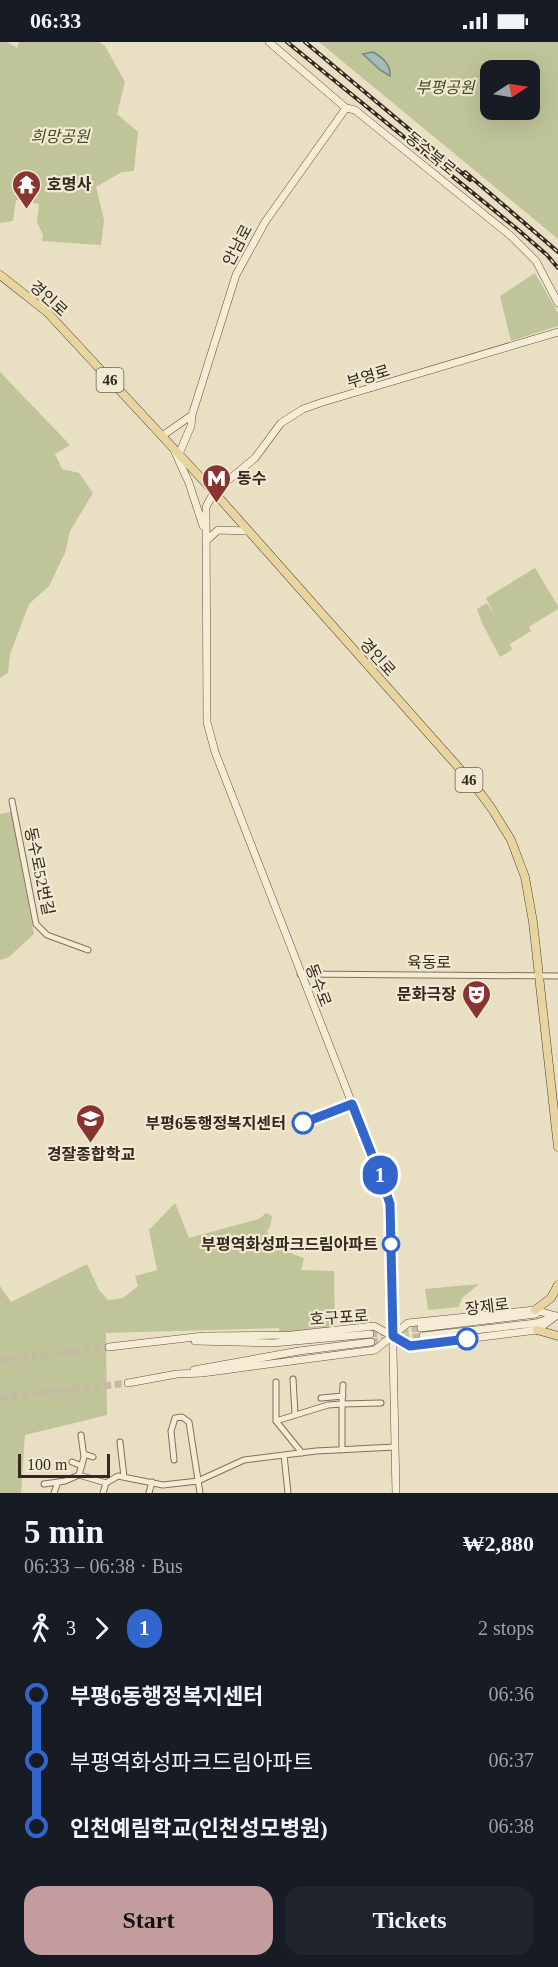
<!DOCTYPE html>
<meta charset="utf-8">
<style>
body{margin:0;font-family:"Times New Roman","Noto Sans KR",serif;background:#20242c;color:#f1f3f6;height:100vh;display:flex;flex-direction:column;font-size:22px;white-space:nowrap}
*{box-sizing:border-box;margin:0}
p{font-size:20px;color:#9ea1a6}
.icon{flex:none;width:33px;height:33px;fill:none;stroke:currentColor;stroke-width:2;stroke-linecap:round;stroke-linejoin:round}
.map{position:relative;height:1451px;overflow:hidden}
.panel{display:flex;flex-direction:column;background:#171b24;flex:1}
.panel>*{flex:none}
.badge{padding:0 12px;border-radius:20px;font-size:21px;line-height:39px}
.needle{width:39px;rotate:78deg}
.fabs{position:absolute;left:480px;top:18px;display:grid;gap:12px}
.fabs a{display:grid;place-items:center;width:60px;height:60px;border-radius:12px;background:#171b24;box-shadow:0 6px 24px #0002;font-size:30px}
.scale{position:absolute;left:18px;bottom:15px;width:92px;box-sizing:border-box;padding-left:6px;border:3px solid #33291e;border-top:0;font-size:16px;line-height:21px;white-space:nowrap;color:#33291e;-webkit-text-stroke:4px #f1e9d2;paint-order:stroke}
.map>.badge{position:absolute;translate:-50% -50%;box-shadow:0 0 0 3px #fff}
.legs{display:flex;align-items:center;gap:9px;height:66px;padding:0 24px;font-size:20px}
.legs p{margin-inline-start:auto}
.head{display:flex;align-items:center;justify-content:space-between;height:102px;padding:0 24px}
h1{font-size:33px;font-weight:700;line-height:45px}
.action{display:flex;gap:12px;margin-top:auto;padding:12px 24px}
.action a{flex:1;height:69px;border-radius:18px;background:#c39d9e;color:#111;font-size:24px;font-weight:700;line-height:69px;text-align:center}
.action a+a{background:#20242c;color:#f1f3f6}
ul{padding:0 24px;list-style:none}
li{display:flex;align-items:center;gap:21px;height:66px;font-size:22px}
li i{display:grid;place-items:center;width:9px;height:100%;margin:0 8px;background:currentColor}
li i::after{content:'';width:15px;height:15px;margin:-8px;border:4px solid;border-radius:50%;background:#171b24}
li p{margin-inline-start:auto}
li:first-child i{background:linear-gradient(#0000 50%,currentColor 0)}
li:last-child i{background:linear-gradient(currentColor 50%,#0000 0)}
.status{display:flex;justify-content:space-between;align-items:center;height:42px;padding:0 30px;background:#171b24;direction:ltr}
.status svg{height:16px;fill:currentColor}
.map>svg:first-child{display:block}
.green{fill:#bfc598;fill-rule:evenodd}
.water{fill:#a5bcb6;stroke:#6d8983;stroke-width:1.5}
.lines{fill:none;stroke-linecap:round;stroke-linejoin:round}
.secondary-tunnel{stroke:#c5bba2;stroke-width:7;stroke-dasharray:7 3.5;stroke-linecap:butt}
.street-casing{stroke:#81715c;stroke-width:7}
.secondary-casing{stroke:#63523f;stroke-width:8}
.primary-casing{stroke:#4f3f30;stroke-width:9}
.street{stroke:#f5ecd5;stroke-width:5}
.secondary{stroke:#f5ecd5;stroke-width:7}
.primary{stroke:#e8d49e;stroke-width:8}
.rail-casing{stroke:#33291e;stroke-width:4}
.rail{stroke:#f1e9d2;stroke-width:1.5;stroke-dasharray:4.5;stroke-linecap:butt}
.line-1-casing{stroke:#fff;stroke-width:14}
.line-1{stroke:#36c;stroke-width:9}
.stop-1-dot{fill:#fff;stroke:#36c;stroke-width:3}
.labels{text-anchor:middle;stroke-width:4.5;stroke-linejoin:round;paint-order:stroke}
.shield{fill:#f1e9d2;stroke:#6c6354;stroke-width:1.5}
.shield-label{font-size:15px;font-weight:bold;fill:#33291e}
.park-label{font-size:16px;font-style:italic;fill:#424d27;stroke:#f1e9d2}
.street-label{font-size:16px;fill:#33291e;stroke:#f1e9d2}
.poi-label{font-size:16px;font-weight:bold;fill:#33291e;stroke:#f1e9d2;text-anchor:start}
.stop-label{font-size:16px;font-weight:bold;fill:#33291e;stroke:#f1e9d2;text-anchor:end}
</style>
<div class="status"><b>06:33</b><svg viewBox="0 0 49 12"><path d="M0 12V9h3v3zM5 12V6h3v6zM10 12V3h3v9zM15 12V0h3v12zM26 1h20v11H26zM47 4h2v5h-2z"/></svg></div>
<div class="map">
<svg width="558" height="1451" viewBox="0 0 558 1451">
<rect width="100%" height="100%" fill="#e9dfc3"/>
<path class="green" d="M0,0H7L17,6L19,0H99L105,4L125,40L117,72L138,90L134,129L122,130L96,145L104,178L101,203L42,199L43,193L37,180L39,162L16,158L13,179L0,181Z
M319,0H558V197ZM490,28H530V68H490Z
M535,231L558,271V284L511,299L500,254Z
M0,330L70,403L55,412L62,427L79,431L93,451L70,489L65,511L49,544L29,562L10,612L8,631L0,636Z
M535,526L558,564V567L529,585L531,589L510,602L512,608L500,615L482,581L477,567L487,561L496,577L486,556Z
M11,770L34,892L9,915L0,918V772Z
M175,1161L189,1196L259,1177L266,1171L272,1174L270,1185L267,1188L271,1204L304,1216L301,1228L334,1229L335,1287L280,1291L279,1286L106,1291L107,1373L25,1393L21,1451H0V1244L11,1260L87,1222L99,1248L108,1258L123,1256L138,1244L135,1234L157,1228L149,1188Z
M479,1242L462,1256L459,1265L428,1268L425,1247Z"/>
<path class="water" d="M373,10C382,15 391,23 390,34L380,28L364,13L363,12Z"/>
<g class="lines">
<path class="secondary-tunnel" d="M370,1292L421,1286
M371,1300L423,1294
M0,1318L109,1305
M0,1356L128,1341"/>
<defs>
<path id="street" d="M12,759L36,882L47,893L88,908
M300,932L558,934
M293,1337L295,1372
M276,1340V1379
M321,1356L343,1354
M81,1393L84,1415L79,1433L106,1441
M120,1400L124,1435
M342,1408V1362L381,1361
M302,1411L276,1379L328,1363L342,1362L343,1343
M84,1412L93,1415
M174,1418L171,1389L175,1376L182,1375L189,1380L200,1451
M72,1420L82,1424
M44,1442L65,1439L79,1433
M54,1451L58,1440
M103,1451L106,1441L118,1434L163,1443L198,1439L244,1418L284,1413
M149,1451L152,1440
M288,1451L284,1413L316,1409L395,1405"/>
<path id="secondary" d="M269,0L346,66L355,68L511,194L536,219L558,261
M162,394L192,373
M175,410L189,441L203,484
M179,412L191,384L192,373L236,233L265,180L346,66
M206,499L218,488L248,489
M421,1286L536,1272
M423,1294L536,1281L548,1277
M195,1299L273,1301L370,1292
M109,1305L204,1294L292,1293L374,1284L410,1304L537,1288L556,1274
M194,1328L299,1309L371,1300
M128,1341L177,1332L202,1331L375,1308L408,1281L535,1268L556,1274
M396,1451L390,1162L383,1141L215,710L207,680L206,465L214,450L255,416L281,381L303,367L323,360L558,290"/>
<path id="primary" d="M0,233L47,270L214,450L475,744L492,767L511,798L525,835L533,880L558,1105
M535,1268L551,1256L558,1243
M537,1288L558,1294"/>
</defs>
<use href="#street" class="street-casing"/>
<use href="#secondary" class="secondary-casing"/>
<use href="#primary" class="primary-casing"/>
<use href="#street" class="street"/>
<use href="#secondary" class="secondary"/>
<use href="#primary" class="primary"/>
<defs>
<path id="rail" d="M287,0L516,186L547,213L558,226
M305,0L470,138
M465,130L558,210"/>
</defs>
<use href="#rail" class="rail-casing"/>
<use href="#rail" class="rail"/>
</g>
<g class="lines">
<defs>
<path id="line-1" d="M303,1081L352,1062L383,1141L390,1162L393,1294L410,1304L467,1297"/>
</defs>
<use href="#line-1" class="line-1-casing"/>
<use href="#line-1" class="line-1"/>
</g>
<defs>
<symbol id="temple-pin" viewBox="-11 -11 22 30"><path d="M0 17L-7.5 6A9.5 9.5 0 1 1 7.5 6Z" fill="#8a3432" stroke="#f1e9d2"/><path d="M0-6L5-2H3V0L6.5 2.5H4V6H1.5V3h-3V6H-4V2.5H-6.5L-3 0V-2H-5Z" fill="#fff"/></symbol>
<symbol id="metro-pin" viewBox="-11 -11 22 30"><path d="M0 17L-7.5 6A9.5 9.5 0 1 1 7.5 6Z" fill="#8a3432" stroke="#f1e9d2"/><path d="M-5.5 5V-5H-3L0 0L3-5H5.5V5H3V-.5L0 4L-3-.5V5Z" fill="#fff"/></symbol>
<symbol id="theatre-pin" viewBox="-11 -11 22 30"><path d="M0 17L-7.5 6A9.5 9.5 0 1 1 7.5 6Z" fill="#8a3432" stroke="#f1e9d2"/><path d="M-5-5.5Q0-4 5-5.5V0Q5 5 0 6Q-5 5-5 0ZM-3.3-2.5H-1v1.5H-3.3ZM1-2.5H3.3v1.5H1ZM-2.8 1Q0 5.5 2.8 1Z" fill="#fff"/></symbol>
<symbol id="school-pin" viewBox="-11 -11 22 30"><path d="M0 17L-7.5 6A9.5 9.5 0 1 1 7.5 6Z" fill="#8a3432" stroke="#f1e9d2"/><path d="M0-5L7-2L0 1L-7-2ZM-4 1L0 2.5L4 1V4Q0 6-4 4Z" fill="#fff"/></symbol>
</defs>
<g fill-rule="evenodd">
<use href="#temple-pin" x="10" y="126" width="33" height="45"/>
<use href="#metro-pin" x="200" y="420" width="33" height="45"/>
<use href="#theatre-pin" x="460" y="936" width="33" height="45"/>
<use href="#school-pin" x="74" y="1060" width="33" height="45"/>
</g>
<g class="stop-1-dot">
<circle cx="303" cy="1081" r="10"/>
<circle cx="391" cy="1202" r="8"/>
<circle cx="467" cy="1297" r="10"/>
</g>
<g class="labels">
<g class="shield">
<rect x="96.5" y="326" width="27" height="24" rx="4.5"/>
<rect x="455.5" y="726" width="27" height="24" rx="4.5"/>
</g>
<g class="shield-label">
<text x="110" y="343">46</text>
<text x="469" y="743">46</text>
</g>
<g class="park-label">
<text x="445" y="51">부평공원</text>
<text x="60" y="100">희망공원</text>
</g>
<g class="street-label">
<text transform="translate(431 111) rotate(39)" y="6">동수북로</text>
<text transform="translate(237 203) rotate(-62)" y="6">안남로</text>
<text transform="translate(49 256) rotate(42)" y="6">경인로</text>
<text transform="translate(368 334) rotate(-17)" y="6">부영로</text>
<text transform="translate(378 615) rotate(48)" y="6">경인로</text>
<text transform="translate(40 829) rotate(78)" y="6">동수로52번길</text>
<text x="429" y="926">육동로</text>
<text transform="translate(319 943) rotate(69)" y="6">동수로</text>
<text transform="translate(487 1264) rotate(-7)" y="6">장제로</text>
<text transform="translate(339 1275) rotate(-4)" y="6">호구포로</text>
</g>
<g class="poi-label">
<text x="47" y="148">호명사</text>
<text x="237" y="442">동수</text>
<text x="456" y="958" text-anchor="end">문화극장</text>
<text x="91" y="1118" text-anchor="middle">경잘종합학교</text>
</g>
<g class="stop-label">
<text x="286" y="1087">부평6동행정복지센터</text>
<text x="378" y="1208">부평역화성파크드림아파트</text>
</g>
</g>
</svg>
<div class="fabs">
<a><svg class="needle" viewBox="-14 -14 28 28"><path d="M0-13l5 13h-10z" fill="#e53935"/><path d="M0 13l5-13h-10z" fill="#9ea1a6"/></svg></a>
</div>
<div class="scale">100 m</div>
<b class="badge" style="left:380px;top:1133px;background:#36c;color:#fff">1</b>
</div>
<section class="panel">
<div class="head"><div><h1>5 min</h1><p>06:33 – 06:38 · Bus</p></div><b>₩2,880</b></div>
<div class="legs"><svg class="icon" aria-label="walk" viewBox="0 0 24 24"><circle cx="13" cy="4" r="2"/><path d="M13 8l-2 6 4 7M11 14l-3 7M7 12l3-4h3l4 4"/></svg>3<svg class="icon" aria-label="forward" viewBox="0 0 24 24"><path d="M9 5l7 7-7 7"/></svg><b class="badge" style="background:#36c;color:#fff">1</b><p>2 stops</p></div>
<ul>
<li><i style="color:#36c"></i><b>부평6동행정복지센터</b><p>06:36</p></li>
<li><i style="color:#36c"></i><span>부평역화성파크드림아파트</span><p>06:37</p></li>
<li><i style="color:#36c"></i><b>인천예림학교(인천성모병원)</b><p>06:38</p></li>
</ul>
<div class="action"><a>Start</a><a>Tickets</a></div>
</section>
